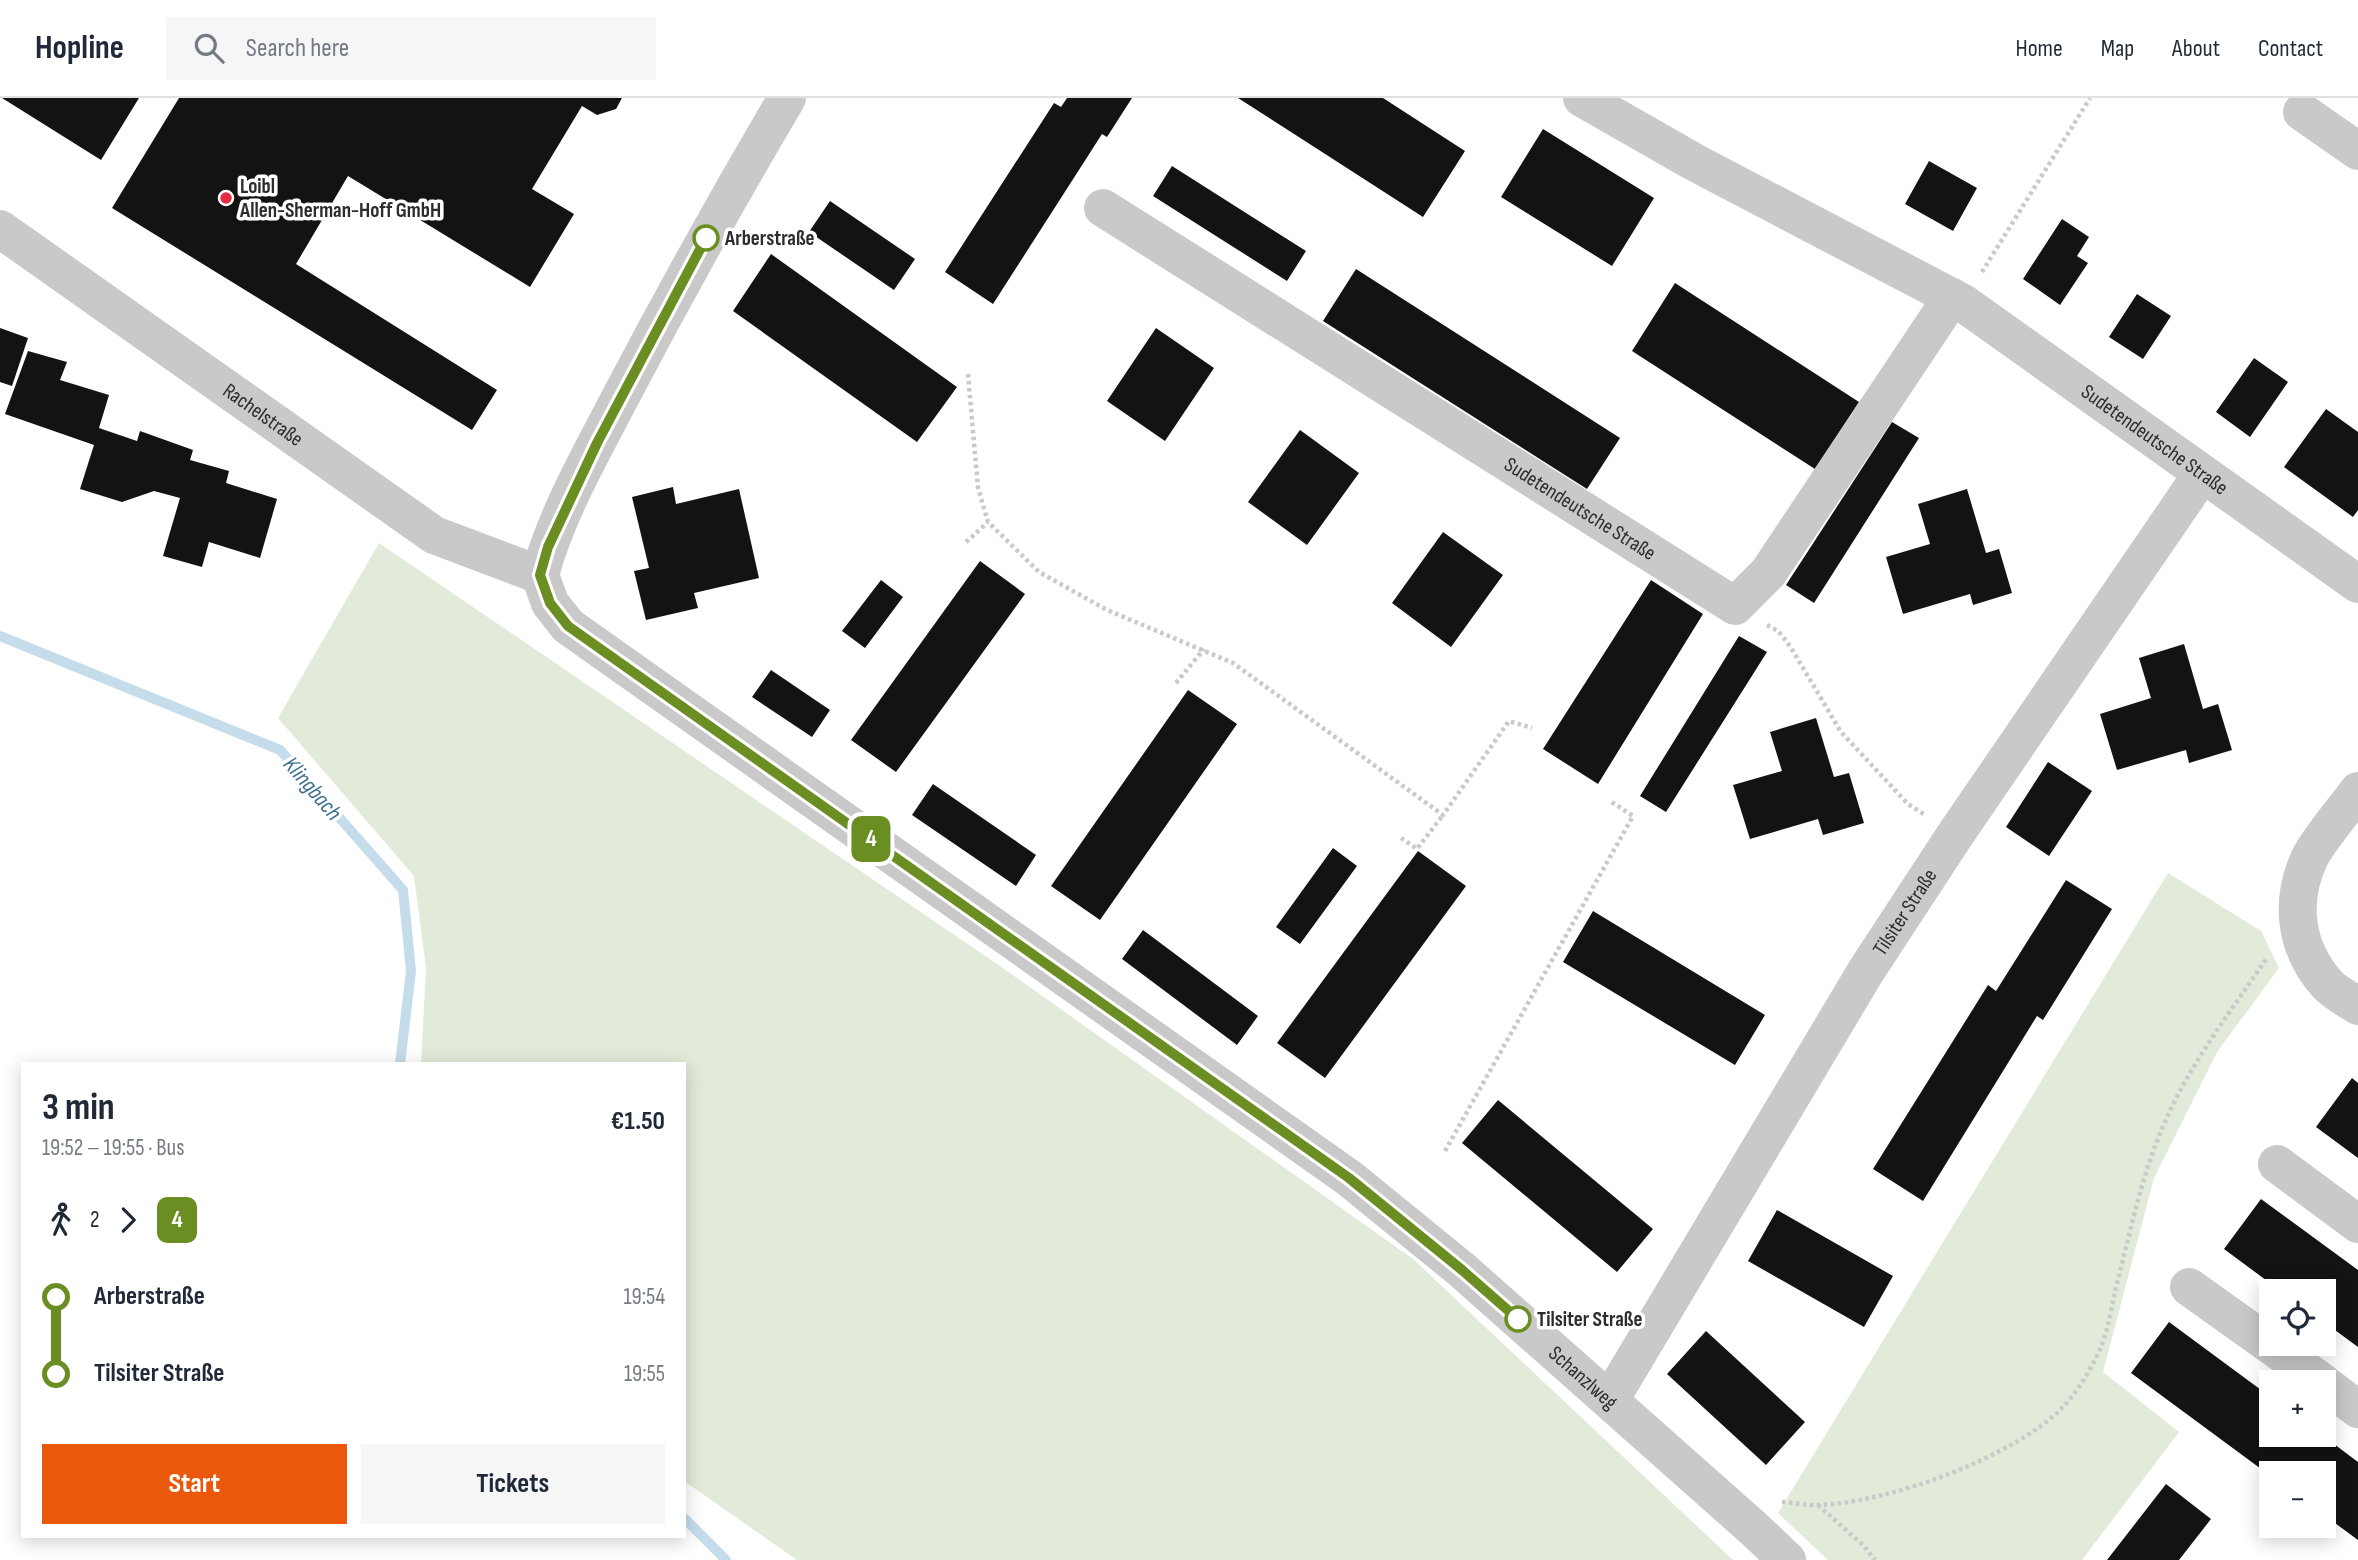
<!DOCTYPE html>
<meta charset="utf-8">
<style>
body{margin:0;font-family:"Sofia Sans Condensed",sans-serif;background:#f6f6f7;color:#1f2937;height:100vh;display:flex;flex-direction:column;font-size:26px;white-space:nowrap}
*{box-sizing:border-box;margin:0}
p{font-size:23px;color:#747a83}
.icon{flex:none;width:38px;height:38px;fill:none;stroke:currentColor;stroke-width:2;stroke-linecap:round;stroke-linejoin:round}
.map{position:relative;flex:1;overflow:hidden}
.sheet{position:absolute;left:21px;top:964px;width:665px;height:476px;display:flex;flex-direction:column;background:#fff;border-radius:0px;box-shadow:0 4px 18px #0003}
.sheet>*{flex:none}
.badge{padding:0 14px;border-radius:10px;font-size:24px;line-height:46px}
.buttons{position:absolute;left:2259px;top:1181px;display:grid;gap:14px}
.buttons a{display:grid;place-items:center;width:77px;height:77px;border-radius:0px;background:#fff;box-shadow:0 4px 18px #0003;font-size:35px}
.map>.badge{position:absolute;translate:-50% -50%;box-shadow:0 0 0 4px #fff}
.legs{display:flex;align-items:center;gap:10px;height:77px;padding:0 21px;font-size:23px}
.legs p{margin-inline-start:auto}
.summary{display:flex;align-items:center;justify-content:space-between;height:119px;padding:0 21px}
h1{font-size:38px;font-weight:700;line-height:52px}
.action{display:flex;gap:14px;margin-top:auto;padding:14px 21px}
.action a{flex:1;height:80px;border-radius:0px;background:#ea580c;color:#fff;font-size:28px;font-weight:700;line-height:80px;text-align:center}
.action a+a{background:#f6f6f7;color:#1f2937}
ul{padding:0 21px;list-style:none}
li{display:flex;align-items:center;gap:24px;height:77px;font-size:26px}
li i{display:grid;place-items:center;width:10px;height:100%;margin:0 9px;background:currentColor}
li i::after{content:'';width:18px;height:18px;margin:-9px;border:5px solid;border-radius:50%;background:#fff}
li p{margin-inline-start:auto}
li:first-child i{background:linear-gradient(#0000 50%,currentColor 0)}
li:last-child i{background:linear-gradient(currentColor 50%,#0000 0)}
header{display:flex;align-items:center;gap:42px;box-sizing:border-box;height:98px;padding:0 35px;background:#fff;border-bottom:2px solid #e0e1e3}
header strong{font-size:33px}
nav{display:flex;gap:38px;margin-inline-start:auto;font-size:24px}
.search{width:490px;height:63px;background:#f6f6f7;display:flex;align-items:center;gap:18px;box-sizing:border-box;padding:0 24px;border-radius:0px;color:#747a83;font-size:26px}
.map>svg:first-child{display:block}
.green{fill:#e2ead9}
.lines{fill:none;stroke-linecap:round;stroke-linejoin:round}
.stream{stroke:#c5ddea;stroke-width:10}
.building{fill:#131313}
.path{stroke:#c9c9c9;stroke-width:4.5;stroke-dasharray:3.5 3.5;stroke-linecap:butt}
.minor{stroke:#c9c9c9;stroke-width:38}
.line-1-casing{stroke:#fff;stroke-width:16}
.line-1{stroke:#6b8e23;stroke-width:10}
.poi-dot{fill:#e42d40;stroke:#fff;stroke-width:2.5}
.stop-1-dot{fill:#fff;stroke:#6b8e23;stroke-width:3.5}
.labels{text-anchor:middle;stroke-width:7;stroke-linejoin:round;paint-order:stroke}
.poi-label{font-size:21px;font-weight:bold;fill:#2c2c2c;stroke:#fff;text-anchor:start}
.stop-label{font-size:21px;font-weight:bold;fill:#2c2c2c;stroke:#fff;text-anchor:start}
.street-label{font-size:21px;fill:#2c2c2c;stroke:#fff}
.water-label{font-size:23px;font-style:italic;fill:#3b6f8d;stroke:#fff}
</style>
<header>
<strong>Hopline</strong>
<div class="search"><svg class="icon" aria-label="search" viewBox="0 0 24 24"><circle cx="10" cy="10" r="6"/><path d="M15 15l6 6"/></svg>Search here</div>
<nav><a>Home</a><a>Map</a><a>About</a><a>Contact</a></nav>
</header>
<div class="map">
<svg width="2358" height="1462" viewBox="0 0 2358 1462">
<rect width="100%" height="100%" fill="#fff"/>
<path class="green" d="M379,445L1000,868L1413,1161L1733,1462H797L684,1383V966H421L426,870L414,778L278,620Z
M2168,775L2261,833L2279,870L2217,954L2154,1080L2103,1274L2179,1334L2082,1462H1828L1778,1415Z"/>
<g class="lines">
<path class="stream" d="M0,538L280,652L403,792L411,873L400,966
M684,1420L726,1462"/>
</g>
<path class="building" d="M2,0H139L101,62Z
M179,0H622L616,11L597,17L582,8L532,91L574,116L530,189L348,78L296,166L497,292L472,332L112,110Z
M1067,0H1132L1107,39L1102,36L993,206L945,174L1054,5L1061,9Z
M1238,0H1383L1465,53L1423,119Z
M1543,31L1654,100L1612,168L1501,99Z
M1929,63L1977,90L1953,133L1905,106Z
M1172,68L1306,153L1287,183L1153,98Z
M830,103L915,161L894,192L809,134Z
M2062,121L2089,139L2077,158L2088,165L2060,207L2023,181Z
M771,156L957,289L917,344L733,213Z
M1356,171L1620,340L1587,391L1323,223Z
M1675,185L1859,304L1815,371L1632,253Z
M2137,196L2171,218L2143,261L2109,239Z
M0,230L28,240L12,288L0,284Z
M1156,230L1214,270L1165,343L1107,303Z
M28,253L67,264L60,282L109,297L99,330L137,343L140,333L193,352L190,362L229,373L226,385L277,401L260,460L209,444L202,469L163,458L180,400L154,393L122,404L80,391L94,347L5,316Z
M2254,260L2288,284L2250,339L2216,314Z
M2326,311L2358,334V412L2353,419L2284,369Z
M1892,324L1919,340L1814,505L1786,487Z
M1300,332L1359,375L1307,447L1248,404Z
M673,389L676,406L739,391L759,480L694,495L698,510L646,522L634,473L649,470L632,399Z
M1967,391L1986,455L1999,451L2012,495L1973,507L1970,496L1903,516L1886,459L1930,446L1918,406Z
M1443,434L1503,477L1451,549L1392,505Z
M980,463L1025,496L896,674L851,642Z
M881,482L903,499L865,550L842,533Z
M1651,482L1703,516L1598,686L1543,651Z
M1739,538L1767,554L1666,714L1640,698Z
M2184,546L2203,611L2218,606L2232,652L2189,665L2186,652L2117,672L2100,616L2151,600L2139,560Z
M771,572L830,612L812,639L752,599Z
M1188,592L1237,626L1100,822L1051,788Z
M1816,620L1834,679L1849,675L1864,725L1823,737L1818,721L1750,741L1733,687L1782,673L1770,634Z
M2048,664L2092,693L2049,758L2006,729Z
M933,686L1036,757L1016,788L912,717Z
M1333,750L1357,768L1300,846L1276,829Z
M1418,753L1466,788L1325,980L1277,945Z
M2066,782L2112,811L2043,922L2037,918L1923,1103L1873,1071L1988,887L1996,893Z
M1593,813L1765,917L1735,967L1563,864Z
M1143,832L1258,918L1237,947L1122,861Z
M2352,980L2358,985V1060L2316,1029Z
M1498,1002L1653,1131L1617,1174L1462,1045Z
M2261,1101L2358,1172V1249L2324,1224V1194H2282L2224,1151Z
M1777,1112L1893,1178L1864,1229L1748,1163Z
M2169,1224L2272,1300V1337H2322L2358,1364V1442L2324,1417V1376H2272V1379L2131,1275Z
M1706,1233L1805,1324L1766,1367L1667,1276Z
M2166,1386L2211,1421L2179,1462H2107Z"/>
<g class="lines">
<path class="path" d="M1982,174L2090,0
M968,276L978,390L988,424L1039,474L1107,512L1233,565L1443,717L1509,623L1532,630
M966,444L988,424
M1767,527L1778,533L1790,548L1841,634L1908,706L1925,717
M1176,585L1204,551
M1401,740L1417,751L1443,717
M1445,1053L1633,718L1610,703
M1782,1404C1794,1404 1807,1408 1819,1407C1887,1405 2012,1360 2061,1311C2077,1295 2092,1270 2101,1249C2108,1232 2111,1211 2115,1193C2129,1141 2139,1086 2160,1036C2185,972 2229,916 2267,860
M1818,1407L1864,1448L1875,1462"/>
<g class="minor">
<path id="s1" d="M1582,0L1694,64L1963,205L2358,486"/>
<path d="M2302,14L2358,53"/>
<path id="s2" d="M1103,110L1735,508L1768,475L1952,199"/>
<path id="s3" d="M0,131L434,437L540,477"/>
<path id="s4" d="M540,477L550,505L568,528L1349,1080L1462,1172L1753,1430L1787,1462"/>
<path d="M540,477C556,416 592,354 621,298C674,197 729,98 787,0"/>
<path d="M2358,693C2345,711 2319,741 2310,759C2289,803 2295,850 2327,886C2335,895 2348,901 2358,908"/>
<path d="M2277,1066L2358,1126"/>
<path d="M2189,1189L2322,1284"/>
<path d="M2324,1286L2358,1311"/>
<path id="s5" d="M1610,1302L1866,873L1955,737L2202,376"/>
</g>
</g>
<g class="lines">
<defs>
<path id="line-1" d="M706,140L597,345L548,449L540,477L550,505L568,528L1349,1080L1462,1172L1518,1221"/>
</defs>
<use href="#line-1" class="line-1-casing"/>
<use href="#line-1" class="line-1"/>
</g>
<circle class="poi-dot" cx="226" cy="100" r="7"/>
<g class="stop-1-dot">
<circle cx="706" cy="140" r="12"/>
<circle cx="1518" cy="1221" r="12"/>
</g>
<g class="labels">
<g class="poi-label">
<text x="240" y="95">Loibl<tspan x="240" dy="24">Allen-Sherman-Hoff GmbH</tspan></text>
</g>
<g class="stop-label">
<text x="725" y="147">Arberstraße</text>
<text x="1537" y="1228">Tilsiter Straße</text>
</g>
<g class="street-label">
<text dy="7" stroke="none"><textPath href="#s3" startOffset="322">Rachelstraße</textPath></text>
<text dy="7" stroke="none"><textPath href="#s1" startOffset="668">Sudetendeutsche Straße</textPath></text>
<text dy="7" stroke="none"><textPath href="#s2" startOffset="564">Sudetendeutsche Straße</textPath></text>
<text dy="7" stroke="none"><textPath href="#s5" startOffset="570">Tilsiter Straße</textPath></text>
<text dy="7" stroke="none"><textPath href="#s4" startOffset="1323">Schanzlweg</textPath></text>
</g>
<g class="water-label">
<text transform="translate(313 690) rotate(49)" y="8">Klingbach</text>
</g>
</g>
</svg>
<div class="buttons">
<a><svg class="icon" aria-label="locate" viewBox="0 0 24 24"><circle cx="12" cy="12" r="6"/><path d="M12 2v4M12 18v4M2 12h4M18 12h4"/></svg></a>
<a>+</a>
<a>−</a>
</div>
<b class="badge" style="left:871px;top:741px;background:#6b8e23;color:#fff">4</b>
<section class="sheet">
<div class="summary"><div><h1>3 min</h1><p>19:52 – 19:55 · Bus</p></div><b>€1.50</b></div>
<div class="legs"><svg class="icon" aria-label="walk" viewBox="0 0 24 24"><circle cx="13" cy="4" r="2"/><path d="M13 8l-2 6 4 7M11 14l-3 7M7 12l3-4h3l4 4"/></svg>2<svg class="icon" aria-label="forward" viewBox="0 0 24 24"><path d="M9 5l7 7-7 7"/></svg><b class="badge" style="background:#6b8e23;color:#fff">4</b></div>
<ul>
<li><i style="color:#6b8e23"></i><b>Arberstraße</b><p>19:54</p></li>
<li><i style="color:#6b8e23"></i><b>Tilsiter Straße</b><p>19:55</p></li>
</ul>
<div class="action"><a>Start</a><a>Tickets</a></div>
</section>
</div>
